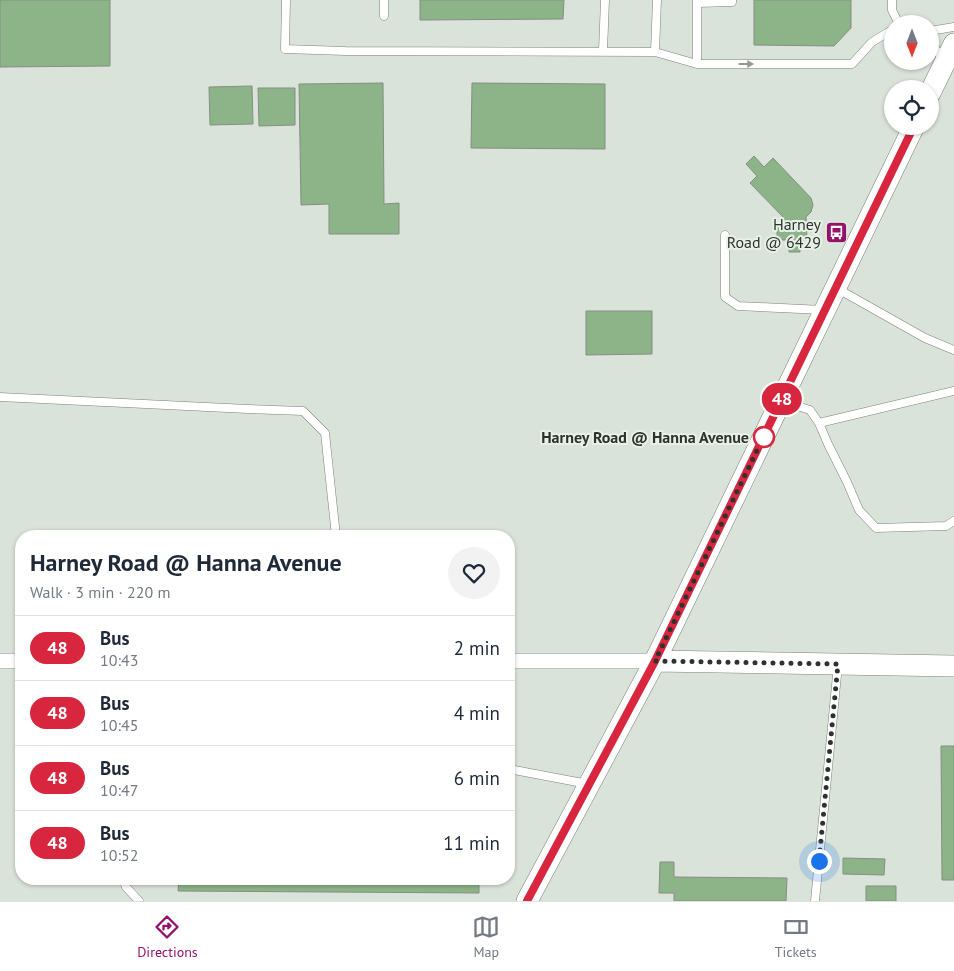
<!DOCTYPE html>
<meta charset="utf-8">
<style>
body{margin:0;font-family:"PT Sans",sans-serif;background:#f2f2f3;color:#1f2937;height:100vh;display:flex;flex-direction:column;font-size:19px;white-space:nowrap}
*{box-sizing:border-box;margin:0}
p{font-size:16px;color:#747a83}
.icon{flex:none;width:28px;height:28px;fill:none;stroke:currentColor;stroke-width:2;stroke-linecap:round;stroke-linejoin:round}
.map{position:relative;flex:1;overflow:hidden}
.details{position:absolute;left:15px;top:530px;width:500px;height:355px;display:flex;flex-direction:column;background:#fff;border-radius:20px;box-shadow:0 1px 4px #0004}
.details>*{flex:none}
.badge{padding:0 10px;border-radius:16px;font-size:18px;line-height:32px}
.needle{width:32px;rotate:180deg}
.controls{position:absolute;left:884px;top:15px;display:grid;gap:10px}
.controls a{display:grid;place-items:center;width:55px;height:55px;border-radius:50%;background:#fff;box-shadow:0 1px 4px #0004;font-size:25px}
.you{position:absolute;width:25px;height:25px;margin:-12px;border:4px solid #fff;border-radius:50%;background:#1a73e8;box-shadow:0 0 0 8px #1a73e833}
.map>.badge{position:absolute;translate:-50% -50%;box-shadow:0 0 0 2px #fff}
.round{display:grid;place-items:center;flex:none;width:52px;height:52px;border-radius:26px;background:#f2f2f3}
.headline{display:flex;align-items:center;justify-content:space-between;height:85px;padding:0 15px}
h1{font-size:24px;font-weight:800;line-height:38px}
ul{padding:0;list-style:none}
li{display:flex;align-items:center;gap:15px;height:65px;padding:0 15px;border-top:1px solid #e0e1e3}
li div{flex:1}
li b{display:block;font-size:19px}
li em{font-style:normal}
li .badge{min-width:55px;font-weight:700;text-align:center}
.tabs{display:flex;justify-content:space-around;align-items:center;height:70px;border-top:1px solid #e0e1e3;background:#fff;font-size:14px;color:#747a83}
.tabs a{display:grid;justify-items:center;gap:2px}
.tabs .on{color:#951068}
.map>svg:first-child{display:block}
.building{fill:#8db489;stroke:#858d84}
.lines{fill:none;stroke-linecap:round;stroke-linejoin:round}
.lane-casing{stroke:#7a8279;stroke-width:9}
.street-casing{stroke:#7a8279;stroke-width:16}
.secondary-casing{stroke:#7a8279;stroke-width:22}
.lane{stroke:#fff;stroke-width:8}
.street{stroke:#fff;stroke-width:15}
.secondary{stroke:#fff;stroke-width:21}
.oneway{fill:#969896}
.line-casing{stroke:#fff;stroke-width:11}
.line{stroke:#d7263d;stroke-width:8}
.walk{stroke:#2e322e;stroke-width:5;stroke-dasharray:0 9}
.stop-dot{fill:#fff;stroke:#d7263d;stroke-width:2.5}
.labels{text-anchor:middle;stroke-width:4;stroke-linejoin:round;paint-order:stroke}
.poi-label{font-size:16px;fill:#2e322e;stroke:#e8f1e7;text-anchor:end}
.stop-label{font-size:16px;font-weight:bold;fill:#2e322e;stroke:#e8f1e7;text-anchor:end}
</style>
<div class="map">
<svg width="954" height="901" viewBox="0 0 954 901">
<rect width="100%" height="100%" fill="#dae3d9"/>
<path class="building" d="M0,0H110V66L0,67Z
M420,0H564L563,19L420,20Z
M754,0H851V28L834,46L754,45Z
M383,83L384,204L399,203V234H329V204L301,205L299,84Z
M472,83L605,84V149L471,148Z
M252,86L253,124L210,125L209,87Z
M258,88H295V125L259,126Z
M754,156L764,167L773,158L811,198L813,205L811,212L806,217L807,240H800V252H789V240H777V223H784V218L750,183L757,176L746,164Z
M586,311H652V354L586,355Z
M941,746H954V880H942Z
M843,858L885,859L884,875L843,874Z
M660,862H674V877L787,878L786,901H674V893H659Z
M179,879H479V893L178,891Z
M866,886H896V901H866Z"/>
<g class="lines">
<defs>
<path id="lane" d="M286,0L285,49L345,51L655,52L697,64H852L872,42L892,30
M384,0V16
M892,0V10L899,24
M697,3L732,2V0
M930,31L954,27
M930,40L942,59
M603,51L605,0
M655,52L657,0
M697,64V0
M725,235V297L738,306L823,310
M838,289L925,338L954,350
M0,397L248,409L303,411L325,433L336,536
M781,401L810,410L819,423L828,444L847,482L859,510L876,528L946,526L954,521
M819,423L954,391
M509,769L588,784
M123,879L126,887L139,901
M815,901L838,665"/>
<path id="street" d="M0,661H21
M509,661H655"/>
<path id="secondary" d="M930,93L954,44
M655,661L954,666
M527,901L655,661L914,126"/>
</defs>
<use href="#lane" class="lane-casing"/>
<use href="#street" class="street-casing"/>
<use href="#secondary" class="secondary-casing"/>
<use href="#lane" class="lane"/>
<use href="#street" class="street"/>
<use href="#secondary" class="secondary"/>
</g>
<defs><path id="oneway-solid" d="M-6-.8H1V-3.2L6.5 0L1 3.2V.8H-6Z" transform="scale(1.25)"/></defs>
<use class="oneway" href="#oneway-solid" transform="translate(746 64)"/>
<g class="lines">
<defs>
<path id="line" d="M527,901L655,661L914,126"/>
</defs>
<use href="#line" class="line-casing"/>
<use href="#line" class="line"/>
<path class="walk" d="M764,437V436L655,661L838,664L819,861"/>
</g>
<defs>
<symbol id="bus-square" viewBox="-11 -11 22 22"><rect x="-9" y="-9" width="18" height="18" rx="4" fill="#951068" stroke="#e8f1e7"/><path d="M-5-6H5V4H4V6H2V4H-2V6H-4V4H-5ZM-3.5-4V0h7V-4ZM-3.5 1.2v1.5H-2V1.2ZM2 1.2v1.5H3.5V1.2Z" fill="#fff"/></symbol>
</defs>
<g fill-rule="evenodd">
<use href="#bus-square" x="824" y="220" width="25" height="25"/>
</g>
<circle class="stop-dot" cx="764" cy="437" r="10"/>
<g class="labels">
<g class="poi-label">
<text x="821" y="230">Harney<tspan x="821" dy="18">Road @ 6429</tspan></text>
</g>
<g class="stop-label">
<text x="749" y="443">Harney Road @ Hanna Avenue</text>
</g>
</g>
</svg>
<div class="controls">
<a><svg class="needle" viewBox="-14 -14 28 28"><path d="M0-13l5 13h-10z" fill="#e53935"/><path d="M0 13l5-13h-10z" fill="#747a83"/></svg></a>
<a><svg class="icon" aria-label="locate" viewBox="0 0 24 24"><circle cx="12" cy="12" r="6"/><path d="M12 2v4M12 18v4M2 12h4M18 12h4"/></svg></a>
</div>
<div class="you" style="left:819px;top:861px"></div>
<b class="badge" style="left:782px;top:399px;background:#d7263d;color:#fff">48</b>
<section class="details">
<div class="headline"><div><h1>Harney Road @ Hanna Avenue</h1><p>Walk · 3 min · 220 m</p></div><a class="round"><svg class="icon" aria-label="heart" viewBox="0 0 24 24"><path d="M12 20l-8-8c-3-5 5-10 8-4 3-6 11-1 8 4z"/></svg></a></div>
<ul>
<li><span class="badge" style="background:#d7263d;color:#fff">48</span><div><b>Bus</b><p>10:43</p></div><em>2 min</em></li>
<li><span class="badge" style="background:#d7263d;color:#fff">48</span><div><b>Bus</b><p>10:45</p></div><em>4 min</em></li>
<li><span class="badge" style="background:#d7263d;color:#fff">48</span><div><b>Bus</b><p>10:47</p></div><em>6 min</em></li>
<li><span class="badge" style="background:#d7263d;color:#fff">48</span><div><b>Bus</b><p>10:52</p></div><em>11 min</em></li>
</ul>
</section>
</div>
<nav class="tabs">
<a class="on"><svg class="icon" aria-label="directions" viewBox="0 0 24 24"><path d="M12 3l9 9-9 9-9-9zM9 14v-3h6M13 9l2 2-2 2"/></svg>Directions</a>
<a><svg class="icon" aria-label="map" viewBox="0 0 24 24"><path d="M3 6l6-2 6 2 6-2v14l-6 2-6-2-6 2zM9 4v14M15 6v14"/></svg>Map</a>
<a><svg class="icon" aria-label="tickets" viewBox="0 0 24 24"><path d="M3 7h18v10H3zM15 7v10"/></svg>Tickets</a>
</nav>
